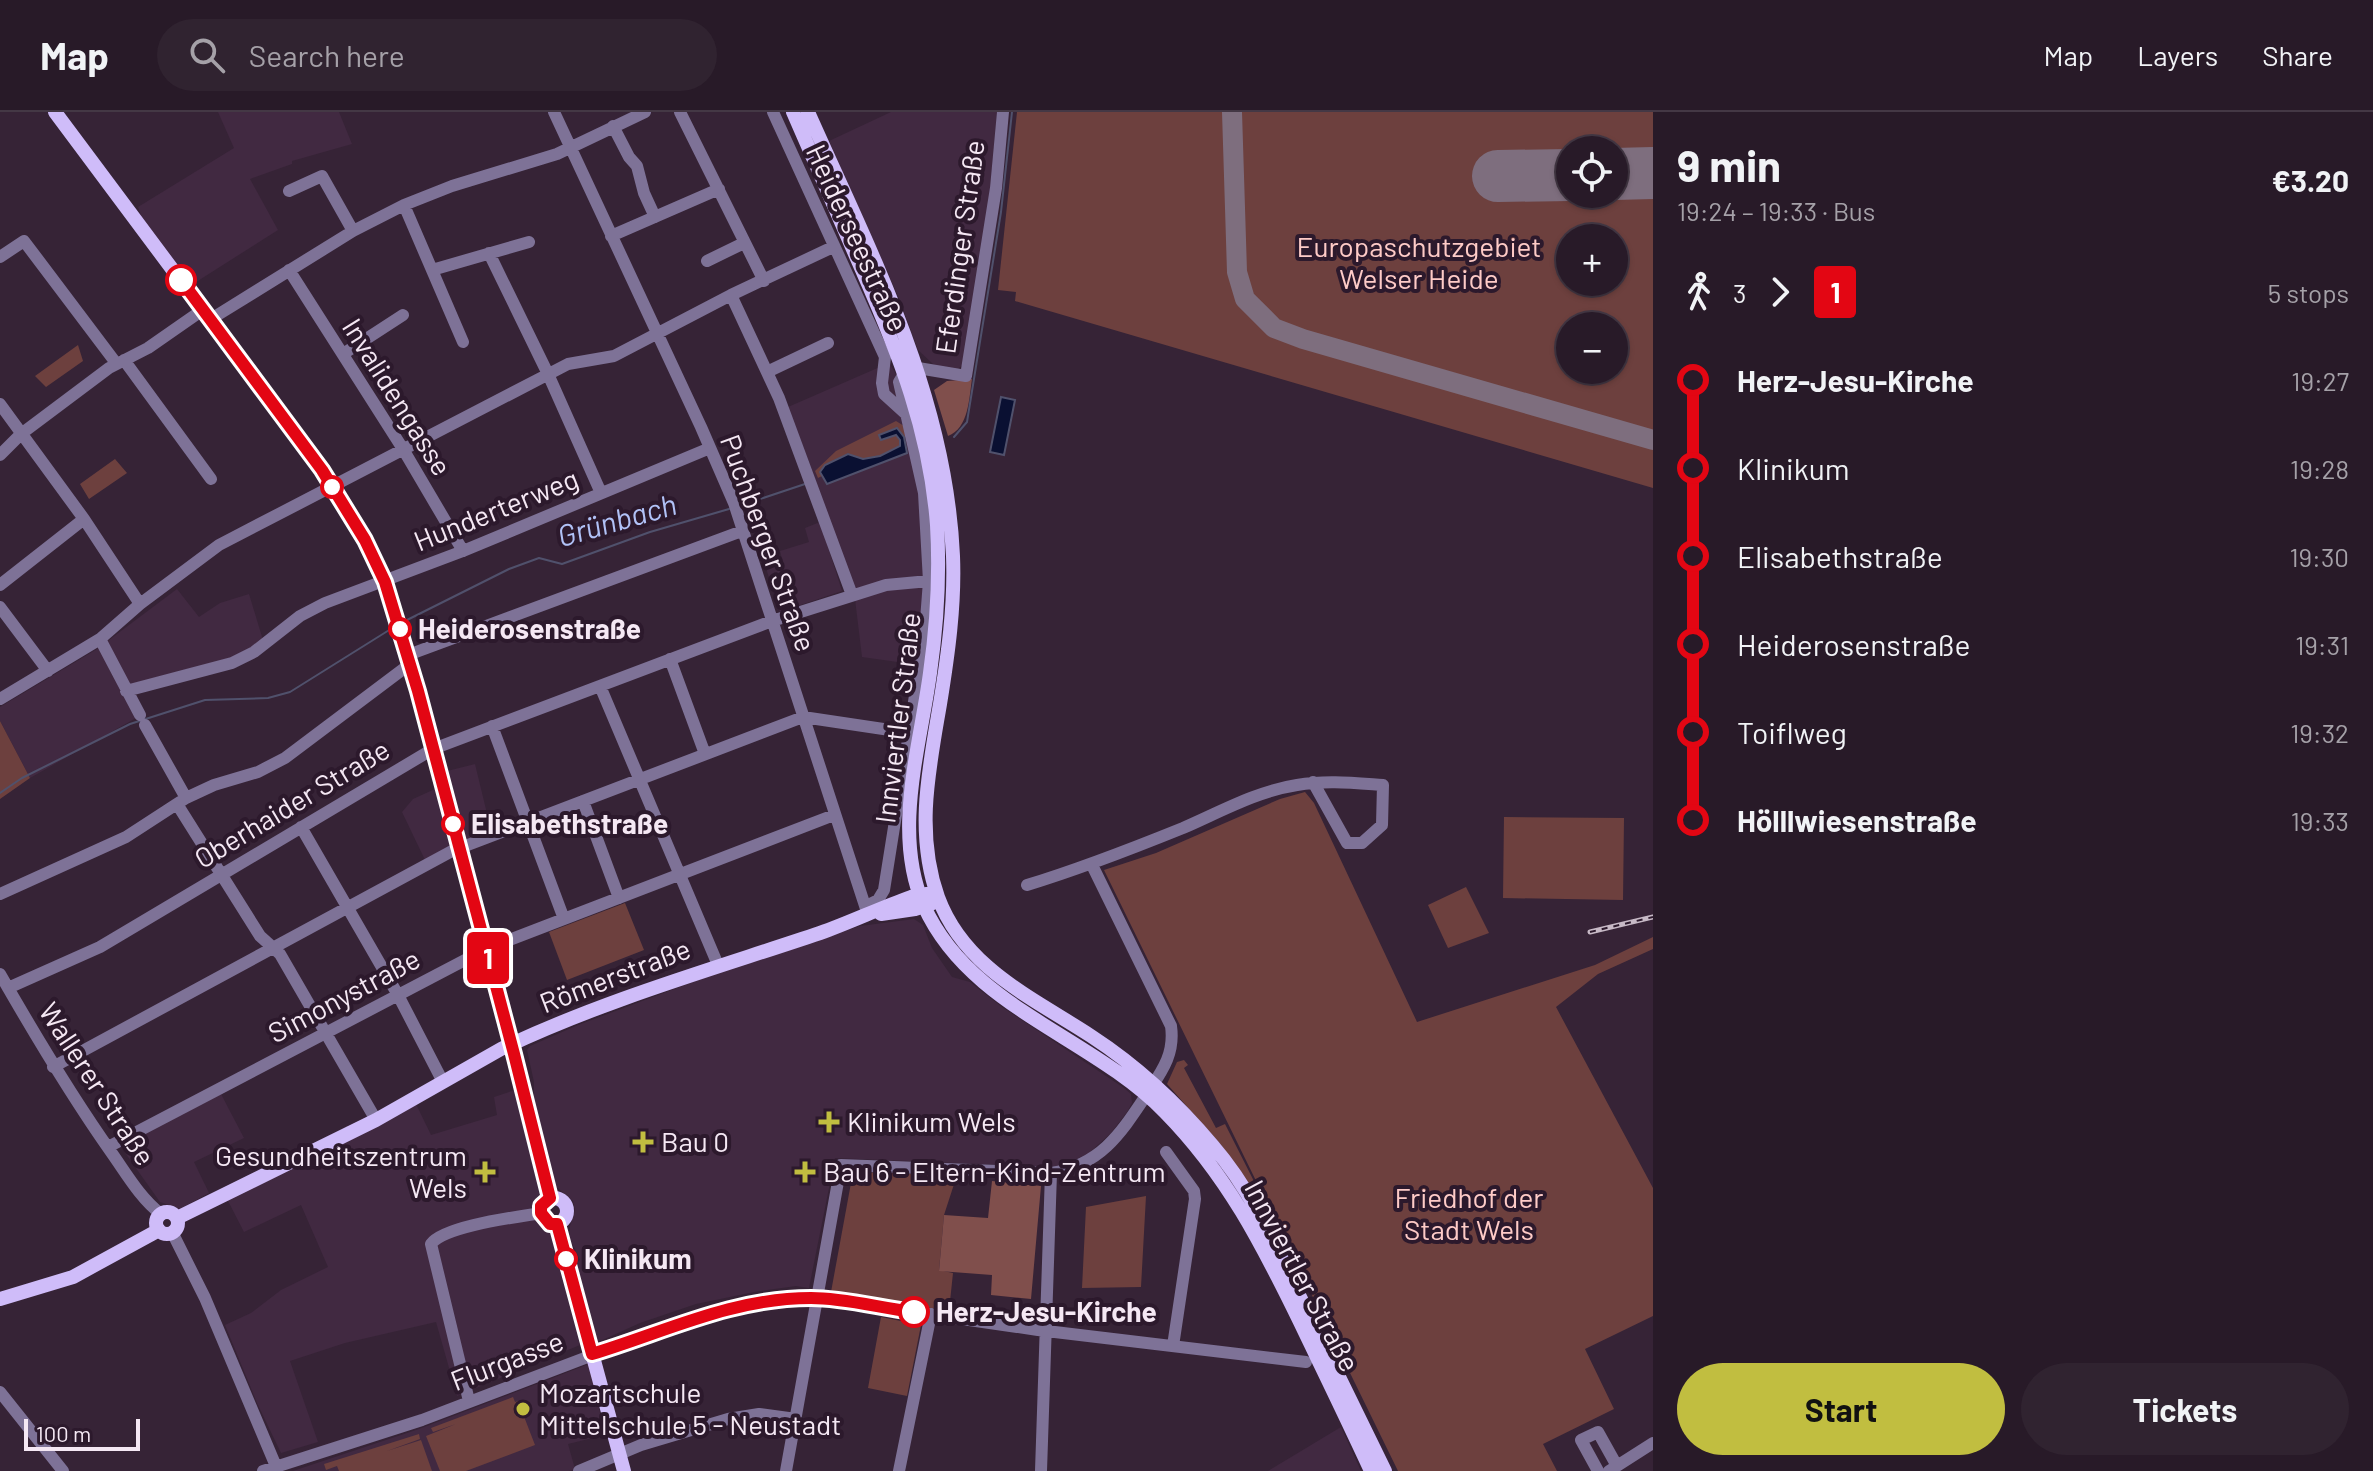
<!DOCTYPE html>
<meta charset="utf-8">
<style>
body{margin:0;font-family:Barlow,sans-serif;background:#302330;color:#f1f3f6;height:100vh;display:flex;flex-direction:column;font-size:30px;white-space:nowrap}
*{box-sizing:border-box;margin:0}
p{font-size:26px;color:#a5a1a8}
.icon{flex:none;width:44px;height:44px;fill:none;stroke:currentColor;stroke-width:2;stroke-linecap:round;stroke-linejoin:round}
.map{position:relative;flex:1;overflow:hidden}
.details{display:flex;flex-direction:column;background:#281a28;width:720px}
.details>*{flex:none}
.badge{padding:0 16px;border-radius:6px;font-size:28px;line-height:52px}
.fabs{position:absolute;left:1556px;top:24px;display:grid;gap:16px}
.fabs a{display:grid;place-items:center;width:72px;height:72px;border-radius:50%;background:#281a28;box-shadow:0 2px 6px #0004,0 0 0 2px #443845;font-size:40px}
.scale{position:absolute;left:24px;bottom:20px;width:116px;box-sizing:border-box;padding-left:8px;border:4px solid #f5e8f4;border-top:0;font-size:22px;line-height:28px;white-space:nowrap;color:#f5e8f4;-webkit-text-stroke:6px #2c192c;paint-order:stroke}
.map>.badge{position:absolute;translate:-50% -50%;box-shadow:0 0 0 4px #fff}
.legs{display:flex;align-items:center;gap:12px;height:88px;padding:0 24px;font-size:26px}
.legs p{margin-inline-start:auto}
.overview{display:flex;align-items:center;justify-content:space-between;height:136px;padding:0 24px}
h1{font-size:44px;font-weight:700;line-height:60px}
.cta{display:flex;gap:16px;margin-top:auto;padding:16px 24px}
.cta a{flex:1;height:92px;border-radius:48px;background:#c1be40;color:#111;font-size:32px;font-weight:700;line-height:92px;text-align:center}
.cta a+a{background:#302330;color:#f1f3f6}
ul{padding:0 24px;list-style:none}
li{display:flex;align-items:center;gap:28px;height:88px;font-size:30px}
li i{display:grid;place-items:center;width:12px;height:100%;margin:0 10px;background:currentColor}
li i::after{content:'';width:20px;height:20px;margin:-10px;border:6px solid;border-radius:50%;background:#281a28}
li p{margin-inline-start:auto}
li:first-child i{background:linear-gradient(#0000 50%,currentColor 0)}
li:last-child i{background:linear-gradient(currentColor 50%,#0000 0)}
header{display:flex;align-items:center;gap:48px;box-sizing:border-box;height:112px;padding:0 40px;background:#281a28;border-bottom:2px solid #443845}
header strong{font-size:38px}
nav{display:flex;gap:44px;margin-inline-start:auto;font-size:28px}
.search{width:560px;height:72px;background:#302330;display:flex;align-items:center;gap:20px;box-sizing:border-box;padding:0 28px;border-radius:44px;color:#a5a1a8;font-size:30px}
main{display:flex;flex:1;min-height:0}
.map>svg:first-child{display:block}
.built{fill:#412941}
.green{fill:#6d403e;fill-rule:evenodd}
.forest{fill:#804f4c}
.water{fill:#0a1032;stroke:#50516c;stroke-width:2}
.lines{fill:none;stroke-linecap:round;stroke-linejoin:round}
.stream{stroke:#50516c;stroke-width:2}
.taxiway{stroke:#7e6e7e;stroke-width:20}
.runway{stroke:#7e6e7e;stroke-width:52}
.minor{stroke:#7e7297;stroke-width:12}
.major{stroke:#cfbcf9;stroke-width:14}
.rail-casing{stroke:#c7b9c6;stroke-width:5}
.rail{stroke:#2c192c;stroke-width:2;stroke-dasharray:6;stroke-linecap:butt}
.line-1-casing{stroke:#fff;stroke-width:18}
.line-1{stroke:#e30613;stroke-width:12}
.stop-1-dot{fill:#fff;stroke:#e30613;stroke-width:4}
.poi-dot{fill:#c1be40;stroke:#2c192c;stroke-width:3}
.labels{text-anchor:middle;stroke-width:8;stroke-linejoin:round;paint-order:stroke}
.street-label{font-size:28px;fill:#f5e8f4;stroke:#2c192c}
.park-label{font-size:28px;fill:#fecbc7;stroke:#2c192c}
.stop-label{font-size:28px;font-weight:bold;fill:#f5e8f4;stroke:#2c192c;text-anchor:start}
.poi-label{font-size:28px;fill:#f5e8f4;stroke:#2c192c;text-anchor:start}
.water-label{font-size:30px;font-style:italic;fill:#b1c2f7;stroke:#2c192c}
</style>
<header>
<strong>Map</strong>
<div class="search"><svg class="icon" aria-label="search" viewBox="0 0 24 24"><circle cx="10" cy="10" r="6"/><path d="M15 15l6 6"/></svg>Search here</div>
<nav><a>Map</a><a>Layers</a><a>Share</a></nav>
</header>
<main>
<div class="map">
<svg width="1653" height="1359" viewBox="0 0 1653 1359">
<rect width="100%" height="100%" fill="#362336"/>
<path class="built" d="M218,0H339L352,32L292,49V52L250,67L278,118L193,172L144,112L138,95L234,36Z
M891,0H997L988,101L966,250L958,257H945L933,252L918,238L898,184L829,29Z
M889,251L902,271L919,338L926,554L862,545L855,487L812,358L788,295Z
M820,410L842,479L780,500L766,456L783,451L780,439L809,430L805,416Z
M177,477L199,505L220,491L249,482L263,528L241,543L120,575L136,606L30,666L0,609V595L97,537Z
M475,652L491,718L466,728L447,659Z
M435,677L450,734L425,748L402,700L413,687Z
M914,807L923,813L932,836L952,865L970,870L1002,895L1124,976L1131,982L1132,991L1127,1000L1111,1021L1088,1042L1057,1055L835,1046L809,1176L796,1174L754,1180L696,1192L640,1211L598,1230L576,1151L580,1148L570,1127V1114L575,1098L573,1089L553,1072L534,987V970L527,938L530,934L578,913L725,858L860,814Z
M515,978L541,1088L535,1100L536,1108L549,1116L580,1233L457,1284L436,1210L345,1231L290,1249L318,1330L281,1341L257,1291L225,1213L251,1201L281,1178L328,1155L301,1093L244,1120L227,1087L416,992L431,1023L497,1003L494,985Z
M221,982L244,1026L194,1050L209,1081L180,1097L160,1090L121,1035Z
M589,1252L605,1323L568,1332L575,1357L569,1359H293L419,1317Z
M1341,1315L1361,1359H1268Z"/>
<path class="green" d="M1017,0H1653V376L1015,189L1016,180L998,178ZM1570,38H1614V82H1570ZM1570,126H1614V170H1570ZM1570,214H1614V258H1570Z
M78,233L83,249L46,275L35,264Z
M896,309L904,314L907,324L904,325L896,316L889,324L896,323L900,328V334L880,344L863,347L848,342L825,353L820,360L822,364L818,366L815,359L836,339Z
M115,347L127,361L89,387L80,372Z
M0,609L30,666L0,687Z
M1305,680L1314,691L1417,910L1595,853L1653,825V837L1598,862L1556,895L1653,1076V1204L1585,1237L1614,1297L1543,1332L1557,1359H1398L1104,758L1156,741L1280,687Z
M1504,705L1624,706L1623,788L1503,786Z
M1466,775L1489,821L1448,836L1428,793Z
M625,791L644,838L567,868L549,820Z
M1184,948L1188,953L1184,956L1216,1016L1225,1012L1267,1095L1263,1097L1222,1034L1167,972L1177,950Z
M853,1060L957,1063L944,1103L939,1158L953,1161L949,1199L831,1180Z
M1146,1084L1141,1175L1082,1176L1086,1095Z
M881,1205L921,1213L907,1284L868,1276Z
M513,1285L515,1290L518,1289L535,1333L466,1359H440L426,1324L456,1312L433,1320L431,1316Z
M419,1322L420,1327L387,1339L421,1328L432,1359H339L337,1354L326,1358L324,1352Z"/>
<path class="forest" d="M972,267C969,286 969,316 948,324L934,278L947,269Z
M992,1069L1041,1074L1031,1187L991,1183L992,1163L939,1159L944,1103L988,1106Z"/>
<path class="water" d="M1001,285L1015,288L1004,343L990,340Z
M897,316L904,325L907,341L827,372L820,360L825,353L848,342L863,347L880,344L900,334V328L896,323L881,328L879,323Z"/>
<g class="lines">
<path class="stream" d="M954,325L967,310L1001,100L1012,0
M739,394L805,372
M403,510L509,457L539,446L562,452L650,420L729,397
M0,681L22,666L130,612L205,588L268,586L290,580L394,515"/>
<path class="taxiway" d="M1232,0L1237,160L1245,187L1274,216L1303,227L1653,328"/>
<path class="runway" d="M1614,62L1653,61
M1498,64L1570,63"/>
<path class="minor" d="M554,0L701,315L734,391L867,800
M680,0L764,169
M773,0L885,245L882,271L884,282L906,302
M613,14L629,45L637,54L644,81L655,105
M289,79L322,64L353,119
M404,93L463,230
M611,124L719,77
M489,141L548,262L601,381
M0,145L24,129L116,251
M707,149L744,131
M289,158L403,337L463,439
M432,158L529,130
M731,183L779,286L852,483
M211,207L353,119L404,93L452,74L557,42L645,0
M343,242L403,203
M124,248L211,367
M767,260L828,231
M0,292L84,407L140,492
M0,343L21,322L109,256L148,236L204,197
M0,473L84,407
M0,495L48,559
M100,527L140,603
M408,543L742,419
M670,547L705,642
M600,574L718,853
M126,579L232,551L254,540L300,504L325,491L463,439L710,336
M0,587L100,527L140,492L219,433L568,252L614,244L731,183L833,135
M145,613L186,686
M492,614L564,807
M583,689L619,786
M177,692L260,824L280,842L376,1008
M301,715L398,883L443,970
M1027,773C1080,757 1131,737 1183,716C1220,700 1257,679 1297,673C1326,668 1354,671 1383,673L1382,713L1362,731H1347L1313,670
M0,782L126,725L186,686L214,673L258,660L285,646L410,552
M866,794L878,788L884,778L925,521L929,469L924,381L899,270L905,260L918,256L966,264L996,76L1003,0
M0,862C35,923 70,982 111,1040C126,1061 140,1086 161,1102
M8,876L100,835L433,637L772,509L886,473L929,469
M53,955L452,739L803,605L910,621
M108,1035L486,837L834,703
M1166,1040L1194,1079L1195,1087L1173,1234
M172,1120L205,1186L278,1359
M0,1280L63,1359
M469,1289L431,1132C444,1114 517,1105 541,1101
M263,1359L422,1308L669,1214L738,1194L766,1189L818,1186L1038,1218L1306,1250
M579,1359L641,1333L728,1307L759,1302L796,1307
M786,1359L841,1053L1051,1061C1101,1053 1121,1021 1147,982C1162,959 1175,942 1171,914L1092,753
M899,1359L931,1202
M1041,1359L1051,1061
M1598,1359L1581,1328L1598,1320L1617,1354
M1609,1359L1653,1331"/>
<path class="major" d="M55,0L322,358L365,428L378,454L389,480L418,579L514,942L550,1086
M793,0C816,53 839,105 862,158C899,242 930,319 937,413C940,463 937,512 930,561C920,636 892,721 924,794C970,896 1091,924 1165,1000C1227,1063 1262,1132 1300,1210C1324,1260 1348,1309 1371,1359
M808,0C872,144 946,284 953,444C955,493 948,543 940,592C929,657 915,721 938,785C964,856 1033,886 1091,924C1137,954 1178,992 1213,1034C1251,1078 1274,1131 1299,1183C1328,1242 1356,1300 1385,1359
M881,802L915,797L931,792
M541 1099a13 13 0 1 1 26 0a13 13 0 1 1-26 0Z
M156 1111a11 11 0 1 1 22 0a11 11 0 1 1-22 0Z
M177,1106L376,1008L501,937C604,888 713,857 820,821C851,810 880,796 911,785L927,782
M557,1112L624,1359
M0,1187L73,1165L159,1118"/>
<defs>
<path id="rail" d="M1590,820L1653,805"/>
</defs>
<use href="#rail" class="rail-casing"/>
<use href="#rail" class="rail"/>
</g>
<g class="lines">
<defs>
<path id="line-1" d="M181,168L322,358L365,428L385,470L418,579L514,942L550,1086L541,1094V1101L550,1112H557L592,1242C665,1220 732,1186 811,1186C845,1186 880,1196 914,1200"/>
</defs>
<use href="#line-1" class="line-1-casing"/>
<use href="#line-1" class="line-1"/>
</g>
<g class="stop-1-dot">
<circle cx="181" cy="168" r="14"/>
<circle cx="332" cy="375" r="10"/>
<circle cx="400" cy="517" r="10"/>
<circle cx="453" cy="712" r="10"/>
<circle cx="566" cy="1147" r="10"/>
<circle cx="914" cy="1200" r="14"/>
</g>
<g class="poi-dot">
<path d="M825 998h8v8h8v8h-8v8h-8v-8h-8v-8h8z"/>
<path d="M639 1018h8v8h8v8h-8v8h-8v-8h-8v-8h8z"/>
<path d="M481 1048h8v8h8v8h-8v8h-8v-8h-8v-8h8z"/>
<path d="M801 1048h8v8h8v8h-8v8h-8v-8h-8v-8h8z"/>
<circle cx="523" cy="1297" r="8"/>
</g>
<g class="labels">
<g class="street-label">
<text transform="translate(857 126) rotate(65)" y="10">Heiderseestraße</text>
<text transform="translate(960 135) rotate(-82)" y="10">Eferdinger Straße</text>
<text transform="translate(397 285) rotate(58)" y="10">Invalidengasse</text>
<text transform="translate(496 398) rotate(-22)" y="10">Hunderterweg</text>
<text transform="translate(768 431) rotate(70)" y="10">Puchberger Straße</text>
<text transform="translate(898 606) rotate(-83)" y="10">Innviertler Straße</text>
<text transform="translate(292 692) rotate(-31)" y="10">Oberhaider Straße</text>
<text transform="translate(615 864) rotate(-21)" y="10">Römerstraße</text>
<text transform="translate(344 884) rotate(-28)" y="10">Simonystraße</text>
<text transform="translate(97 972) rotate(57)" y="10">Wallerer Straße</text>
<text transform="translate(1302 1164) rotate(62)" y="10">Innviertler Straße</text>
<text transform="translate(507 1249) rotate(-21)" y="10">Flurgasse</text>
</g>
<g class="park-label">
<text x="1419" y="145">Europaschutzgebiet<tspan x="1419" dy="32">Welser Heide</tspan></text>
<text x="1469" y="1096">Friedhof der<tspan x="1469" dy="32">Stadt Wels</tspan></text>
</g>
<g class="stop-label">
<text x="418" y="527">Heiderosenstraße</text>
<text x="471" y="722">Elisabethstraße</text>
<text x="584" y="1157">Klinikum</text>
<text x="936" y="1210">Herz-Jesu-Kirche</text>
</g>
<g class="poi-label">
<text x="847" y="1020">Klinikum Wels</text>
<text x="661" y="1040">Bau 0</text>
<text x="467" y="1054" text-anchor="end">Gesundheitszentrum<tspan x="467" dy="32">Wels</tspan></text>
<text x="823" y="1070">Bau 6 - Eltern-Kind-Zentrum</text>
<text x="539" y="1291">Mozartschule<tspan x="539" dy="32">Mittelschule 5 - Neustadt</tspan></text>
</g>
<g class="water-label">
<text transform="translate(617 409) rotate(-16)" y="10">Grünbach</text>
</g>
</g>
</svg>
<div class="fabs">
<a><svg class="icon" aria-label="locate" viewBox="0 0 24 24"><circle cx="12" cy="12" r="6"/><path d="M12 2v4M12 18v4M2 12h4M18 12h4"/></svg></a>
<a>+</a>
<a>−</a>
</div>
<div class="scale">100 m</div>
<b class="badge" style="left:488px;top:846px;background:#e30613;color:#fff">1</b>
</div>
<section class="details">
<div class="overview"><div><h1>9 min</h1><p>19:24 – 19:33 · Bus</p></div><b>€3.20</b></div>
<div class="legs"><svg class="icon" aria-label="walk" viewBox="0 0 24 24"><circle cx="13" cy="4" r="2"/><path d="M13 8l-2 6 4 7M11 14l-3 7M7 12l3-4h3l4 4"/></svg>3<svg class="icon" aria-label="forward" viewBox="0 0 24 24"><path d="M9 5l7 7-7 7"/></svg><b class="badge" style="background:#e30613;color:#fff">1</b><p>5 stops</p></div>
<ul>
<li><i style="color:#e30613"></i><b>Herz-Jesu-Kirche</b><p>19:27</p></li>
<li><i style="color:#e30613"></i><span>Klinikum</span><p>19:28</p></li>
<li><i style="color:#e30613"></i><span>Elisabethstraße</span><p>19:30</p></li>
<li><i style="color:#e30613"></i><span>Heiderosenstraße</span><p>19:31</p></li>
<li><i style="color:#e30613"></i><span>Toiflweg</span><p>19:32</p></li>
<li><i style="color:#e30613"></i><b>Hölllwiesenstraße</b><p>19:33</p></li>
</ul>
<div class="cta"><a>Start</a><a>Tickets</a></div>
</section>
</main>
